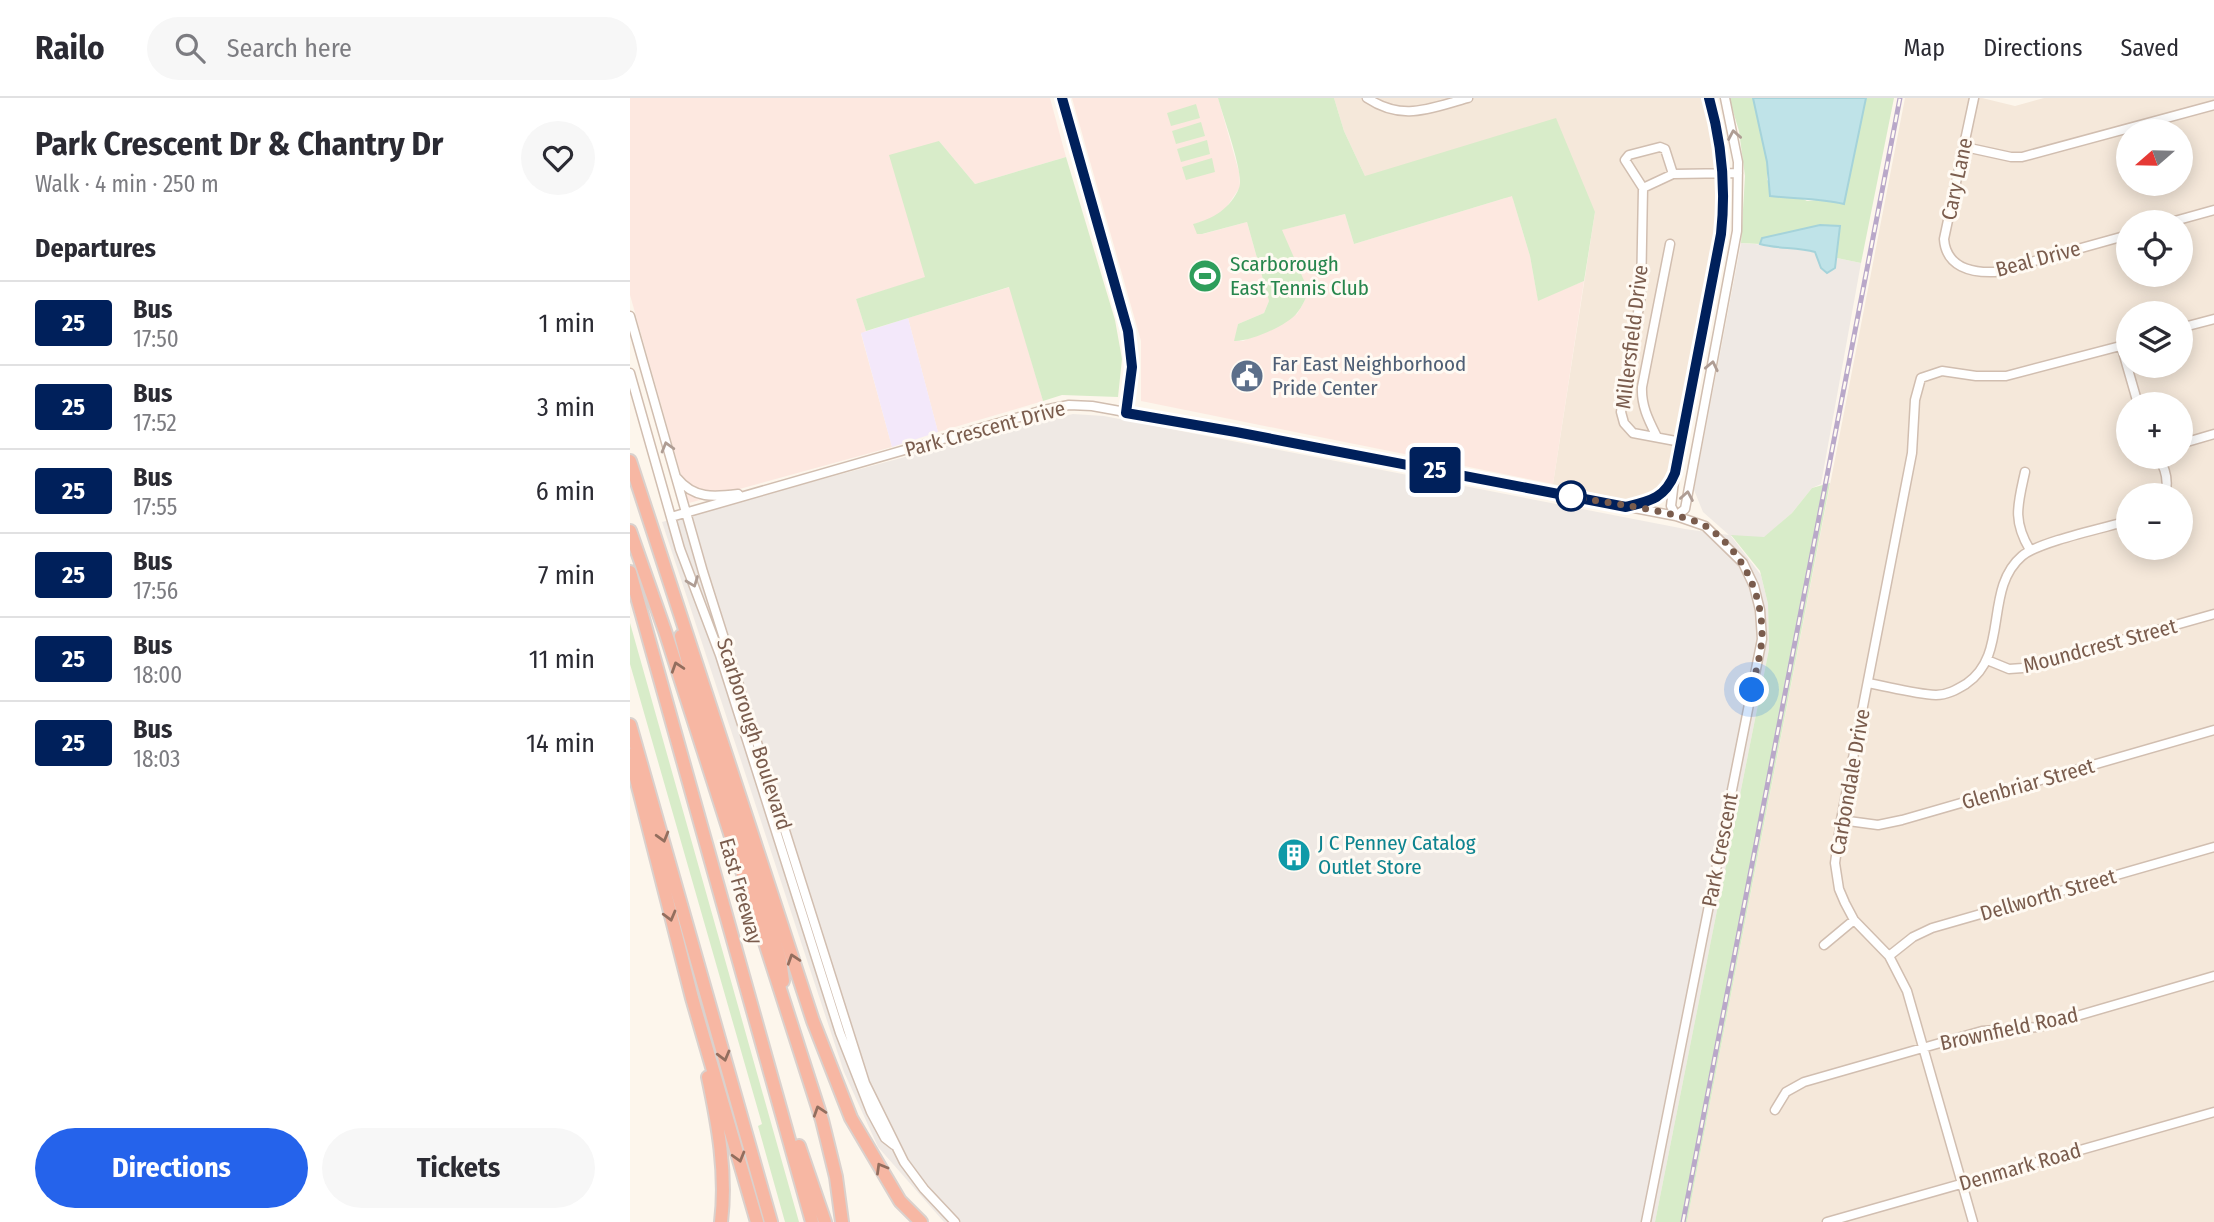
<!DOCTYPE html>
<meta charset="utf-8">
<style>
body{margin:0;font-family:"Fira Sans Condensed",sans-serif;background:#f7f7f7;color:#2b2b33;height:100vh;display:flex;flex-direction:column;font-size:26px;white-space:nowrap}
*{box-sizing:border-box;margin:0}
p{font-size:23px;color:#7c7c81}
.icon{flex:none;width:38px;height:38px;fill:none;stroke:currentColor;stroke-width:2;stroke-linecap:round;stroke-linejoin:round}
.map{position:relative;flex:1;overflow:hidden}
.panel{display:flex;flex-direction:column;background:#fff;width:630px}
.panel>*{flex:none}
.badge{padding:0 14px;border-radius:5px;font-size:24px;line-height:46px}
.needle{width:46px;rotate:250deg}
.buttons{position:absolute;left:1486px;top:21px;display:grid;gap:14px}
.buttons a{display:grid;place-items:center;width:77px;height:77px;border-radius:50%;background:#fff;box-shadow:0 4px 18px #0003;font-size:35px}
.you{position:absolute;width:35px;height:35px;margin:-18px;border:5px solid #fff;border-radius:50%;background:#1a73e8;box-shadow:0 0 0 10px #1a73e833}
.map>.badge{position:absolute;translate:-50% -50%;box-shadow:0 0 0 4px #fff}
h2{padding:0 35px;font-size:26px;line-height:63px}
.round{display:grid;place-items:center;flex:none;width:74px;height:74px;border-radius:37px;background:#f7f7f7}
.head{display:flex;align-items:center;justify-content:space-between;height:119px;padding:0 35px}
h1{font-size:33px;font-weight:700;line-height:52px}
.primary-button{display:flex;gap:14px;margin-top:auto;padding:14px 35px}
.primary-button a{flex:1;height:80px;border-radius:42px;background:#2563eb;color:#fff;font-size:28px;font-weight:700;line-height:80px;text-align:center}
.primary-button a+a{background:#f7f7f7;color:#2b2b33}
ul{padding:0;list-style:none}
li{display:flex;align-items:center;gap:21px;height:84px;padding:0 35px;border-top:2px solid #e1e1e2}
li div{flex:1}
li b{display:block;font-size:26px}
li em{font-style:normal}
li .badge{min-width:77px;font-weight:700;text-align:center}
header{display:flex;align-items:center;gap:42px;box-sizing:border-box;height:98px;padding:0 35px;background:#fff;border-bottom:2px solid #e1e1e2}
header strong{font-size:33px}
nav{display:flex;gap:38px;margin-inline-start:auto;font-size:24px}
.search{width:490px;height:63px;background:#f7f7f7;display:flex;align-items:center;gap:18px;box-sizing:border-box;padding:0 24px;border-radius:38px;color:#7c7c81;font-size:26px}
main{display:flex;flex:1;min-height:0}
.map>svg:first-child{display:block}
.residential{fill:#f5e8da;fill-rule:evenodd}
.commercial{fill:#fde8e0}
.industrial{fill:#efe9e4}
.education{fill:#f3e8fa}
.green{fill:#d8ecc9}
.water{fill:#bfe3e8;stroke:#a5d3da;stroke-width:2}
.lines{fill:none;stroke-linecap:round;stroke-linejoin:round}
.minor-casing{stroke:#d1beb0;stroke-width:11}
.highway-casing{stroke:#dad1cd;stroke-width:16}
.minor{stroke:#fff;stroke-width:8}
.highway{stroke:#f7b7a3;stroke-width:12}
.rail-casing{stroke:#b9a8c9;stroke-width:5}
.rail{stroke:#fffaf3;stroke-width:2.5;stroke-dasharray:8;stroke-linecap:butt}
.oneway{stroke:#af9d94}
.oneway2{stroke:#936e5e}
.line-casing{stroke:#fff;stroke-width:16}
.line{stroke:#00205b;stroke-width:10}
.walk{stroke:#7a5c4d;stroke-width:7;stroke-dasharray:0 12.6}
.stop-dot{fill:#fff;stroke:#00205b;stroke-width:3.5}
.labels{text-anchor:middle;stroke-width:6;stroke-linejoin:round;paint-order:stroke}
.street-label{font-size:21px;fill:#7a5c4d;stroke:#fffaf3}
.leisure-label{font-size:21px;fill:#27864d;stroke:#fffaf3;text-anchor:start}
.service-label{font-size:21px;fill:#4e5e75;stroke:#fffaf3;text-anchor:start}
.culture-label{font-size:21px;fill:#0d838f;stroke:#fffaf3;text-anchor:start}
</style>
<header>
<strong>Railo</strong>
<div class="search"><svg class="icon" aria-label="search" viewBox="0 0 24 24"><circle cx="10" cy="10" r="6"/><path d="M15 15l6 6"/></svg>Search here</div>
<nav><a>Map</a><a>Directions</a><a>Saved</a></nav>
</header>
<main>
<section class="panel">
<div class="head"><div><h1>Park Crescent Dr &amp; Chantry Dr</h1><p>Walk · 4 min · 250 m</p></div><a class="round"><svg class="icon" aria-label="heart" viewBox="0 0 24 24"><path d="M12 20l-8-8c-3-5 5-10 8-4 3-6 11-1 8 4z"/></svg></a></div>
<h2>Departures</h2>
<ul>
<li><span class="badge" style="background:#00205b;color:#fff">25</span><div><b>Bus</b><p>17:50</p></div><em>1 min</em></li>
<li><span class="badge" style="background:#00205b;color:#fff">25</span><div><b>Bus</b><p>17:52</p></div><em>3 min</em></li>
<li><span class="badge" style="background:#00205b;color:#fff">25</span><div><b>Bus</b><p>17:55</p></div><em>6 min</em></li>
<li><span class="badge" style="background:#00205b;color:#fff">25</span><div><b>Bus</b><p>17:56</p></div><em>7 min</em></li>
<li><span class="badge" style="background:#00205b;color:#fff">25</span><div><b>Bus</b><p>18:00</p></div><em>11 min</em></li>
<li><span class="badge" style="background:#00205b;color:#fff">25</span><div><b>Bus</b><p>18:03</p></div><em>14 min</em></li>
</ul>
<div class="primary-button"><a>Directions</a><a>Tickets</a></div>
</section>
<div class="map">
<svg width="1584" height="1124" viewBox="0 0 1584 1124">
<rect width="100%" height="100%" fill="#fdf6ec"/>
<path class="residential" d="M704,0H1074L1085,46L1089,83L1088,120L1044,362L1037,384L1023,398L1005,404L923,386L965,114L735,78L714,33Z
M1275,0H1352L1385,8L1414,0H1584V1124H1057ZM1498,33H1550V86H1498ZM1498,124H1550V177H1498ZM1498,215H1550V268H1498ZM1498,306H1550V359H1498ZM1498,397H1550V450H1498Z"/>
<path class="commercial" d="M0,0H420L436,59L345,86L309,43L295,180L226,201L236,233L231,236L262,349L59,405L0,197Z
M442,0H588L609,74L610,89L594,113L577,122L564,126L573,136L617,124L639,203L634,215L608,226L605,243H613L645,230L667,216L679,195L651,132L715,116L724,146L882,98L900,158L908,202L954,183L923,386L511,303V243Z
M380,189L413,303L308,334L278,220Z"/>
<path class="industrial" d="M1111,145L1164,149L1186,154L1191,170H1205L1207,160L1231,165L1191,386L1182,390L1162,415L1134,440L1101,438L1131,477L1138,506L1139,551L1025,1124H314L248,1049L214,974L32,424L402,325L443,316L474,318L1055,431L1099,437L1073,414L1064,392Z"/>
<path class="education" d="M278,220L308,334L262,349L231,235Z"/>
<path class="green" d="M588,0H704L714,33L735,78L926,20L965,114L954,183L908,203L900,158L882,98L724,146L715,116L652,132L679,194C675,201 672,209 667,215C658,227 620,244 604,243L608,226L634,215L639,203L617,124L572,136H567L563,126C583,121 601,110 609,90C615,77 592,16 588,0Z
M1099,0H1123L1137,64V82L1177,103L1196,101L1214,105L1236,0H1264L1231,165L1207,160L1209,128L1132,140L1130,146L1111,145L1115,78L1109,33Z
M566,6L570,20L541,28L537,15Z
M571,24L575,38L546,46L542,33Z
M577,42L580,56L551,64L547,51Z
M309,43L345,86L436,59L485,222L492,261L488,299L432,297L413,303L379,189L236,233L226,201L295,179L259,57Z
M582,60L585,74L556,82L552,69Z
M1200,385L1057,1124H1025L1139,551L1138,506L1130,473L1101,437L1134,439L1162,415L1182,390Z
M0,525L169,1124H155L128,1028L132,1026L0,566Z"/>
<path class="water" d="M1123,0H1236L1214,106C1190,100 1165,101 1140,98L1137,64Z
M1190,127L1210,128L1205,170L1197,175L1191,170L1185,154C1167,149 1147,151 1130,146L1132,140Z"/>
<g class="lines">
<defs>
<path id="minor" d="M432,0L499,241L501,275L496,315
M737,0C773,24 800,10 838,0
M1344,0L1314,141C1316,169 1341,175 1365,174L1498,137
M1335,49L1381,59H1392L1584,7
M1043,76L1035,51L1030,49L999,57L995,62L1013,90L1043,76L1108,75
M1013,90L1011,197L991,314L994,325L1003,335L1051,344
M1541,124L1584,112
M0,218L73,474L235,985L274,1064L294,1091L325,1124
M1550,230L1584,221
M1491,247L1508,306
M0,275L50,451L90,557L210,935L241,1014L255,1040L264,1047
M1027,339C1019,323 1011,308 1012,289L1040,146
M1550,346L1584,336
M1528,359C1536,371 1539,383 1535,397
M1395,374C1388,406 1382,422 1400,452
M47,380C64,401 84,399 108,396
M1000,408C1015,405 1035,400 1041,384
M1046,418L1055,411L1107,133L1108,64L1095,0
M1046,418L1041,408L1045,375L1091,136C1096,90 1092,45 1079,0
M41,419L414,312L439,307L462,308L606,334L1046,418L1075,428L1113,465L1124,488L1130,512L1132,541L1016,1124
M1357,562L1379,571L1393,570L1584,516
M1238,585C1260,589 1284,596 1306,597C1317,597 1326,592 1336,586C1380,557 1353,491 1392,458C1408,444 1474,430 1498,423
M1211,722L1248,727L1272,722L1584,632
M1194,847L1224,822
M1259,858L1283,839L1302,830L1584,749
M1145,1012L1156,994L1174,984L1352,933L1409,929L1584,878
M1197,1124L1584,1014
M1343,1124L1277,893L1259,858L1224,822L1215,805L1209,791L1205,765L1211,722L1282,355L1285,302L1291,280L1312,273L1346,278H1376L1498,246"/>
<path id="highway" d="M0,363L183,923L221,1020L270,1103L291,1124
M0,433L35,533L192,1022L206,1079L212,1124
M0,474L182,1124
M51,538L73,620L150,861L153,883
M0,627L141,1124
M0,657L62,900L127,1124
M78,979C88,1026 97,1076 91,1124
M169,1048L195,1124"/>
</defs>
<use href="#minor" class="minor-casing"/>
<use href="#highway" class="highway-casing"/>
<use href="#minor" class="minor"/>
<use href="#highway" class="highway"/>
<defs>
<path id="rail" d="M1053,1124L1270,0"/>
</defs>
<use href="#rail" class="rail-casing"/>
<use href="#rail" class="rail"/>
</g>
<defs><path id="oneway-chevron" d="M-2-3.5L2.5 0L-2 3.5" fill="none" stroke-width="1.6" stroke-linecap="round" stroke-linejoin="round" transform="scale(1.75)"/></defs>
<g class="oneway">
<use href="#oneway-chevron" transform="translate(1104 37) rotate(-100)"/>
<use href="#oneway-chevron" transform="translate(1082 268) rotate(-78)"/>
<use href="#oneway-chevron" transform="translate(37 349) rotate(-106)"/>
<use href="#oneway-chevron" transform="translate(1057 398) rotate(-80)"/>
<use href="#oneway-chevron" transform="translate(63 484) rotate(69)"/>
</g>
<g class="oneway2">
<use href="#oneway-chevron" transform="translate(47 569) rotate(-108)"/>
<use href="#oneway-chevron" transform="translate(33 739) rotate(74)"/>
<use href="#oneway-chevron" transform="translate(40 818) rotate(75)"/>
<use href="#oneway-chevron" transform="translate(163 861) rotate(-108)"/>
<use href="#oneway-chevron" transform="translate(94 958) rotate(75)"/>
<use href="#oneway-chevron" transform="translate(189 1013) rotate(-108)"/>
<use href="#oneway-chevron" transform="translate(109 1059) rotate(74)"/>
<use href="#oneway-chevron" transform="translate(251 1070) rotate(-120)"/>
</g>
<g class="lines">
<defs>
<path id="line" d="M432,0L498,233L502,269L496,315L606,334L996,409C1021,403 1035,400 1045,375L1091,136C1096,90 1092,45 1079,0"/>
</defs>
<use href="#line" class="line-casing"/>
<use href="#line" class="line"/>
<path class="walk" d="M941,398C973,405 1052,413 1077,429C1113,453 1133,497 1132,539C1131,557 1125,575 1122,592"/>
</g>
<defs>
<symbol id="stadium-disc" viewBox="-11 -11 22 22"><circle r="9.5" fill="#2e9e5b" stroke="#fffaf3"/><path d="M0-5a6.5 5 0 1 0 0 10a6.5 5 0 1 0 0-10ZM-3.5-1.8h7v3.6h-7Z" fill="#fff"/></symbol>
<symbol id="civic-disc" viewBox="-11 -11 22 22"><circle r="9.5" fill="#5c6f8a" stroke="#fffaf3"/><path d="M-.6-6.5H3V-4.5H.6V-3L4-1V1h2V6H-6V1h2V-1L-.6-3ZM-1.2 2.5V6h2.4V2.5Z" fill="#fff"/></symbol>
<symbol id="building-disc" viewBox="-11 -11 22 22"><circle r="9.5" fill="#0f9aa8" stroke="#fffaf3"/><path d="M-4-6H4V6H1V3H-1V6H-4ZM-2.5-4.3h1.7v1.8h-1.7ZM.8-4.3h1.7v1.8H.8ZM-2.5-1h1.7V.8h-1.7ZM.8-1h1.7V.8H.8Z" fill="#fff"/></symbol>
</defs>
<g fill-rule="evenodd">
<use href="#stadium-disc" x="556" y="159" width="38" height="38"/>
<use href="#civic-disc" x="598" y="259" width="38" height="38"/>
<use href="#building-disc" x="645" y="738" width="38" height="38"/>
</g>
<circle class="stop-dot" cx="941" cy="398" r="14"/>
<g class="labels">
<g class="street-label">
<text transform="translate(1327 81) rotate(-78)" y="7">Cary Lane</text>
<text transform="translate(1408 161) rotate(-15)" y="7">Beal Drive</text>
<text transform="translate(1002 239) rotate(-83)" y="7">Millersfield Drive</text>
<text transform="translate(355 331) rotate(-15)" y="7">Park Crescent Drive</text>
<text transform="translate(1470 548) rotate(-15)" y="7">Moundcrest Street</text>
<text transform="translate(124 636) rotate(72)" y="7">Scarborough Boulevard</text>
<text transform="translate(1220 684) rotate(-80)" y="7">Carbondale Drive</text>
<text transform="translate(1398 686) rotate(-16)" y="7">Glenbriar Street</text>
<text transform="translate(1090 752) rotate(-79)" y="7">Park Crescent</text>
<text transform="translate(111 793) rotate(74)" y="7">East Freeway</text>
<text transform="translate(1418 797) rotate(-16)" y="7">Dellworth Street</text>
<text transform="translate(1379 931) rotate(-12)" y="7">Brownfield Road</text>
<text transform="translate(1390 1069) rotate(-16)" y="7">Denmark Road</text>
</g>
<g class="leisure-label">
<text x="600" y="173">Scarborough<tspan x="600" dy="24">East Tennis Club</tspan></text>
</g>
<g class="service-label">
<text x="642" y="273">Far East Neighborhood<tspan x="642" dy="24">Pride Center</tspan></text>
</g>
<g class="culture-label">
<text x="688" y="752">J C Penney Catalog<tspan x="688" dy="24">Outlet Store</tspan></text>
</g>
</g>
</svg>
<div class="buttons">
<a><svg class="needle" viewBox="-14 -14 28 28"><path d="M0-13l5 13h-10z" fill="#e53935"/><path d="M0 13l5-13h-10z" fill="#7c7c81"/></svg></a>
<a><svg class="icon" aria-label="locate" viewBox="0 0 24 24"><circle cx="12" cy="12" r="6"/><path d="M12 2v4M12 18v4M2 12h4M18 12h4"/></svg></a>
<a><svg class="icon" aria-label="layers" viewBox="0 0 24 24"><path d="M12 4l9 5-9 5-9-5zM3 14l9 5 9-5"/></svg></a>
<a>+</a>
<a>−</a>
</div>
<div class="you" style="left:1122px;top:592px"></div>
<b class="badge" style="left:805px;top:372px;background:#00205b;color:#fff">25</b>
</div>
</main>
